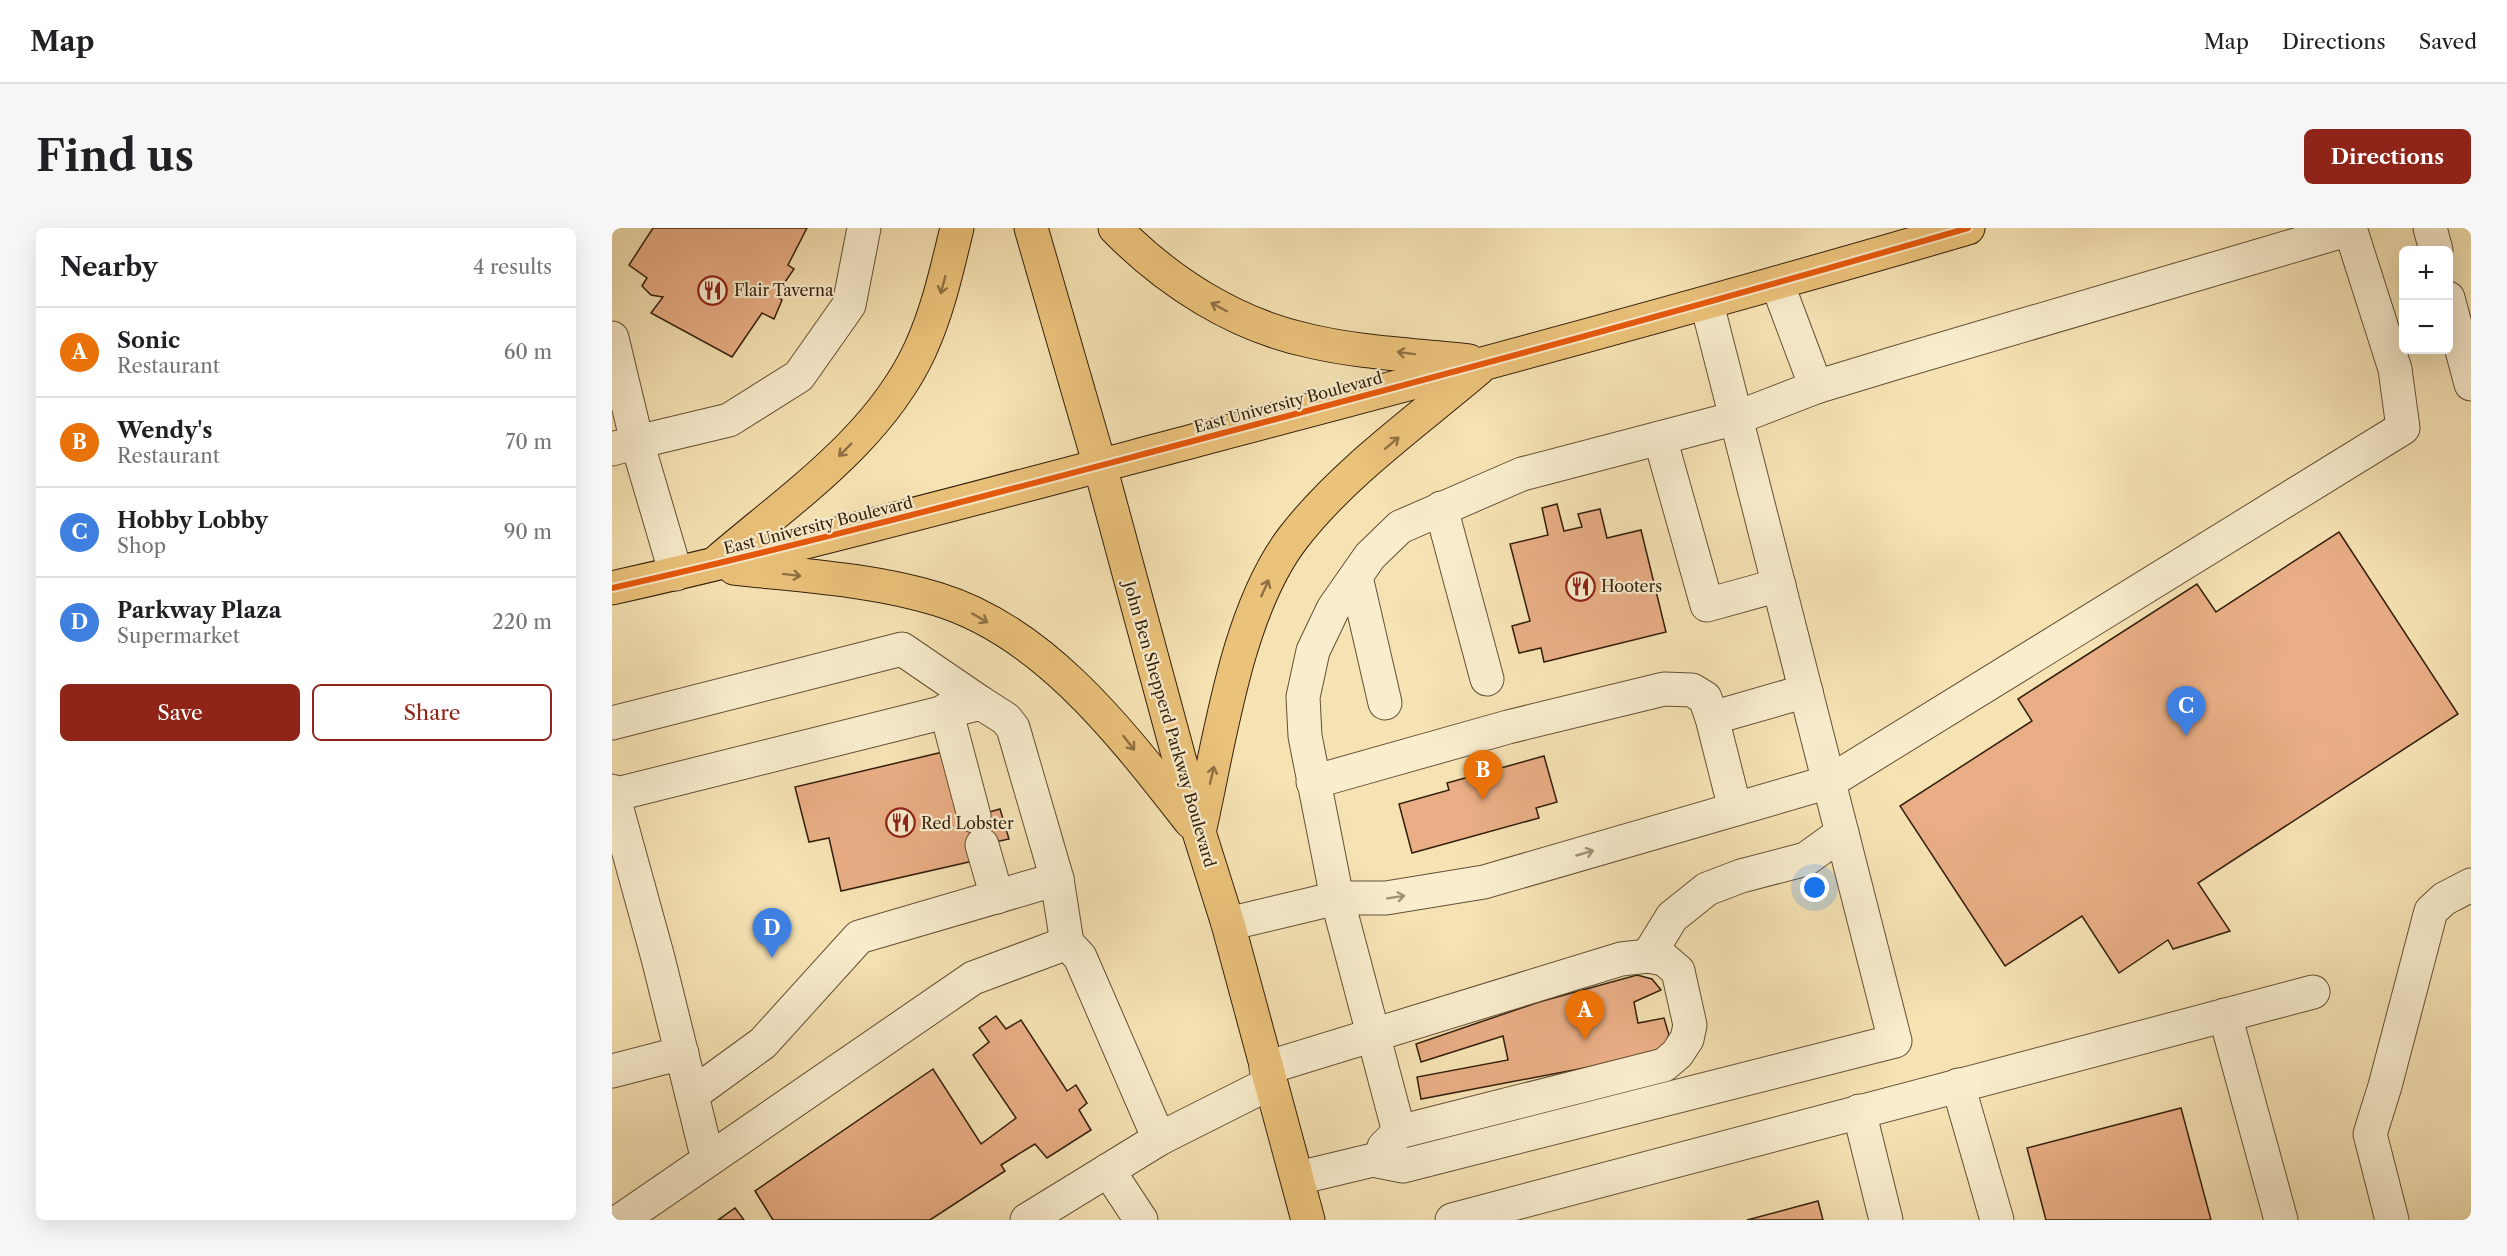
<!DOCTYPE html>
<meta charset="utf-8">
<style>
:root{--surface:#fff;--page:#f6f6f6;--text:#202124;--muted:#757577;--line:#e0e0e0;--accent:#8f2418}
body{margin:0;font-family:"Libre Caslon Text",serif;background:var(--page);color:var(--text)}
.controls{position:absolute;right:18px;top:18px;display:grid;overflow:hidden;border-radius:9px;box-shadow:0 6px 24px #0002}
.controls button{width:54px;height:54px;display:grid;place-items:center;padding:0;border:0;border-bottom:2px solid var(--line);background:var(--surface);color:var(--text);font:30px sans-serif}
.you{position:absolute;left:1203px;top:660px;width:21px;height:21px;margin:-15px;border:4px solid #fff;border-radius:50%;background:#1a73e8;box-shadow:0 0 0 9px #1a73e833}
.badge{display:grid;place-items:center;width:39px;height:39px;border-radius:50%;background:var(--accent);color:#fff;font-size:20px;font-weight:700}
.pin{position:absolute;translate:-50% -50px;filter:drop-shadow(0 2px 3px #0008)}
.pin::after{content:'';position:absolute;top:32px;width:21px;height:18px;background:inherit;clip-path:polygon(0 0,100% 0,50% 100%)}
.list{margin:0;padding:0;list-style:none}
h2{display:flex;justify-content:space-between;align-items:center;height:78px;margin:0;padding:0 24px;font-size:26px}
h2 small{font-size:20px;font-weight:400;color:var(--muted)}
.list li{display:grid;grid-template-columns:39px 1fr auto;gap:18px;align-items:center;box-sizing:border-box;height:90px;padding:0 24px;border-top:2px solid var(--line)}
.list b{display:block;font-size:22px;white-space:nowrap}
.list p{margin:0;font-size:20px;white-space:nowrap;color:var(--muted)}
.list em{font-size:20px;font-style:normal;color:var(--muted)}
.actions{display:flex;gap:12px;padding:18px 24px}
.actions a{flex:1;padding:14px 0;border:2px solid var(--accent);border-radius:9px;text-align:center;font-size:21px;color:var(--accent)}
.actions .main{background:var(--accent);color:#fff}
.map{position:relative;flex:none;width:1859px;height:992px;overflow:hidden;border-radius:9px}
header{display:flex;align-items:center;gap:36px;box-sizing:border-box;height:84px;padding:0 30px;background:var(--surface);border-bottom:2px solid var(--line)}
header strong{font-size:28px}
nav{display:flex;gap:33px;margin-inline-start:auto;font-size:21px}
.intro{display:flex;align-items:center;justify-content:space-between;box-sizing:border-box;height:144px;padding:0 36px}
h1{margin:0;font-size:42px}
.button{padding:15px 27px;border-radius:9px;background:var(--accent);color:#fff;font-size:21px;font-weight:700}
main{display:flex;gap:36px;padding:0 36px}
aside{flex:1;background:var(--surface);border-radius:9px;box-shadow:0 6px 24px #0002}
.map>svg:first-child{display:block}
.building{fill:#e9ae85;stroke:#341f0b;stroke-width:1.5}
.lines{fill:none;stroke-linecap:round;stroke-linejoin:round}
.minor-casing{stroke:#645035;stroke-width:35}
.major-casing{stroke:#341f0b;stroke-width:35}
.minor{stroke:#f9edce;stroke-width:33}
.major{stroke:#ebc27a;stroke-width:33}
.cycleway-casing{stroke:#f9edce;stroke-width:10}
.cycleway{stroke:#e8590c;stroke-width:6}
.oneway{stroke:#907042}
.oneway2{stroke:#a09076}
.labels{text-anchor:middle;stroke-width:4.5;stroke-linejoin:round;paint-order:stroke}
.poi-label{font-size:16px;fill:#341f0b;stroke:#f9edce;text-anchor:start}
.street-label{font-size:16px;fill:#341f0b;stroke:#f9edce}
</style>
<header>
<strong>Map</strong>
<nav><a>Map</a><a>Directions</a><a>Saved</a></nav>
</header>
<div class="intro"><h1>Find us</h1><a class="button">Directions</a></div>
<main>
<aside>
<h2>Nearby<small>4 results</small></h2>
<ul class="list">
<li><span class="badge" style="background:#e8710a">A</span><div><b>Sonic</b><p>Restaurant</p></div><em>60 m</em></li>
<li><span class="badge" style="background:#e8710a">B</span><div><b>Wendy's</b><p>Restaurant</p></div><em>70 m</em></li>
<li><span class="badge" style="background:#3f7fe0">C</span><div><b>Hobby Lobby</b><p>Shop</p></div><em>90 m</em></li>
<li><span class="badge" style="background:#3f7fe0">D</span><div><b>Parkway Plaza</b><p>Supermarket</p></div><em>220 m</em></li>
</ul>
<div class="actions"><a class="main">Save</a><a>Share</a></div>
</aside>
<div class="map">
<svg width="1859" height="992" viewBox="0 0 1859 992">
<rect width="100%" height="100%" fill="#f6e3b4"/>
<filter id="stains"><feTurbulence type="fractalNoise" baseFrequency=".00333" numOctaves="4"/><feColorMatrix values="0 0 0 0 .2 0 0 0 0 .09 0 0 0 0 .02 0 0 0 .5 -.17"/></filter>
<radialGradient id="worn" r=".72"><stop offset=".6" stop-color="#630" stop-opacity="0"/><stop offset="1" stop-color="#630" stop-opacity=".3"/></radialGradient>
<g class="building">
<path d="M41 0H195L176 37 182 41 164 67 170 72 162 91 150 85 120 129 39 85 51 69 39 67 30 58 35 50 17 37Z"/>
<path d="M945 276 952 303 970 299 966 286 988 281 995 310 1029 302 1054 404 932 434 929 420 907 425 900 398 918 393 898 316 936 307 930 280Z"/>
<path d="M1727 304 1846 486 1586 655 1618 703 1561 721 1556 712 1507 745 1470 688 1393 738 1288 578 1420 493 1406 471 1585 356 1604 384Z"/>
<path d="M331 524 349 592 388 581 397 611 370 617 361 633 229 663 217 610 197 614 183 559Z"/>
<path d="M932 528 945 574 924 580 927 590 800 625 787 576 837 562 835 555Z"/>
<path d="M1025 747 1040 751 1049 762 1022 774 1026 795 1052 790 1057 807 1052 817 1035 828 809 871 805 849 896 832 891 808 809 834 804 816 927 774Z"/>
<path d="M384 788 394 801 409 792 455 863 464 857 475 875 467 882 479 902 435 930 423 916 389 937 393 943 318 992H161L143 963 321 841 369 916 404 890 361 827 377 814 367 800Z"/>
<path d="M1569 880 1599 992H1434L1415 920Z"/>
<path d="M1206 973 1211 992H1135Z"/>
<path d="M123 980 132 992H106Z"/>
</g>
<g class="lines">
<defs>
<g id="minor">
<path d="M1818 0 1824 22"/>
<path d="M1165 55 1204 159"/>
<path d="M1836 70 1859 156"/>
<path d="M0 110 25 214 0 221"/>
<path d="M1048 210 1095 377 1167 357"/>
<path d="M829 280 875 451"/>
<path d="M64 346 25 214 117 192 187 148 237 77 252 0"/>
<path d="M744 349 773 475"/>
<path d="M334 482 362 588"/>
<path d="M1100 490 1194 463"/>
<path d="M0 495 290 421 369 475"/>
<path d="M701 554 896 499 1052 461 1080 462 1093 470 1100 490 1123 581"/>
<path d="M0 563 46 730 96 932"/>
<path d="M1 567 369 475 394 491 401 500 445 651 455 715"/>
<path d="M370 617 385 669"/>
<path d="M616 696 725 670 693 508 691 469 701 423 721 381 758 328 788 299 910 246 1124 190 1204 159 1283 135 1738 1"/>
<path d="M1036 728 1060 689 1095 661 1129 648 1194 631 1230 605"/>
<path d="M1613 787 1669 992"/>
<path d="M654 840 1009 731 1036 728 1052 731 1066 743 1078 797 1075 811 1065 826 1052 837 787 904 772 919"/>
<path d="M0 843 70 825"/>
<path d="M1346 857 1385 992"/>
<path d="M81 866 151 815 247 709 445 651"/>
<path d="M1247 883 1274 992"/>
<path d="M787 904 725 670H774L872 654 1217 554 1791 200 1783 141 1738 0"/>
<path d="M496 942 529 992"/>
<path d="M686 950 761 932 791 938 1283 813 1095 76"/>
<path d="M9 992 361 750 455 715 468 729 547 911"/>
<path d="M415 992 547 911 658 855"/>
<path d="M840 992 1701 764"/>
<path d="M1780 992 1758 906 1773 858 1819 683 1832 671 1859 657"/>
</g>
<g id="major">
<path d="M419 0 488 238 587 604 616 696 696 992"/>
<path d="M503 0C556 54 623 97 698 113 749 125 804 127 857 133"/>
<path d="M107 332C178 271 267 211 308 122 326 83 335 41 345 0"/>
<path d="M122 340C190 348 259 351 325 371 434 404 512 509 579 594"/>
<path d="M0 360C195 316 388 264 581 213 840 145 1099 75 1356 0"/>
<path d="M588 600C608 511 625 383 681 310 730 246 805 193 866 141"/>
</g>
</defs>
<use href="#minor" class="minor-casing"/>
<use href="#major" class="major-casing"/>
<use href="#minor" class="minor"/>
<use href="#major" class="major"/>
<defs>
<path id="cycleway" d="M0 360C195 316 388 264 581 213 840 145 1099 75 1356 0"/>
</defs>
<use href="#cycleway" class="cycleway-casing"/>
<use href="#cycleway" class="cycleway"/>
</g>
<defs><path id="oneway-shaft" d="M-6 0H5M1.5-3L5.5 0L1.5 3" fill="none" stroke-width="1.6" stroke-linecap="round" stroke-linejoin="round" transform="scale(1.5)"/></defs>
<g class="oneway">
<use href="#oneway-shaft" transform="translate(331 57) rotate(105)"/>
<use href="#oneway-shaft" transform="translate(607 79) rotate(-152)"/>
<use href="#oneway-shaft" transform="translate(794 125) rotate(-173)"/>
<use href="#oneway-shaft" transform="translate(780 215) rotate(-40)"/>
<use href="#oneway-shaft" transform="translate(233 222) rotate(135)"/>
<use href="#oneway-shaft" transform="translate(180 347) rotate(7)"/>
<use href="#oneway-shaft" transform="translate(653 360) rotate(-66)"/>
<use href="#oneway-shaft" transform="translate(368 390) rotate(30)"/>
<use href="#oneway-shaft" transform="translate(517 515) rotate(52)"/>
<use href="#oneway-shaft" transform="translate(600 547) rotate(-77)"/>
</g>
<g class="oneway2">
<use href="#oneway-shaft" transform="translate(973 625) rotate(-16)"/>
<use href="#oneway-shaft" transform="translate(784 669) rotate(-9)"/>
</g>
<defs>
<symbol id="restaurant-ring" viewBox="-11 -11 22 22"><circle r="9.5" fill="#f9edce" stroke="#8f2418" stroke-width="1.5"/><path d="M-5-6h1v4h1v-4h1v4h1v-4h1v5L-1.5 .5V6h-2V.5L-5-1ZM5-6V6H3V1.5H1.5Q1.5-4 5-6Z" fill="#8f2418"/></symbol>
</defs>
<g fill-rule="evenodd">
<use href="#restaurant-ring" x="84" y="46" width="33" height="33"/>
<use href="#restaurant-ring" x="952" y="342" width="33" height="33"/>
<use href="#restaurant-ring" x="272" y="578" width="33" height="33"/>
</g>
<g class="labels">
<g class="poi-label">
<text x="122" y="68">Flair Taverna</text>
<text x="989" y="364">Hooters</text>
<text x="309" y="601">Red Lobster</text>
</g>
<g class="street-label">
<text transform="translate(676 174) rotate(-15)" y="6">East University Boulevard</text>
<text transform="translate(206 297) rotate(-14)" y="6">East University Boulevard</text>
<text transform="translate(558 496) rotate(74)" y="6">John Ben Shepperd Parkway Boulevard</text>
</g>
</g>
<rect width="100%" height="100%" filter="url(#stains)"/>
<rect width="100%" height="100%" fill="url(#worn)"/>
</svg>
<div class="controls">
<button>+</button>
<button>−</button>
</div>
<div class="you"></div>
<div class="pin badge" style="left:973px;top:812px;background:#e8710a">A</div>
<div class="pin badge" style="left:871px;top:572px;background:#e8710a">B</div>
<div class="pin badge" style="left:1574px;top:508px;background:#3f7fe0">C</div>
<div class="pin badge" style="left:160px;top:730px;background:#3f7fe0">D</div>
</div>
</main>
